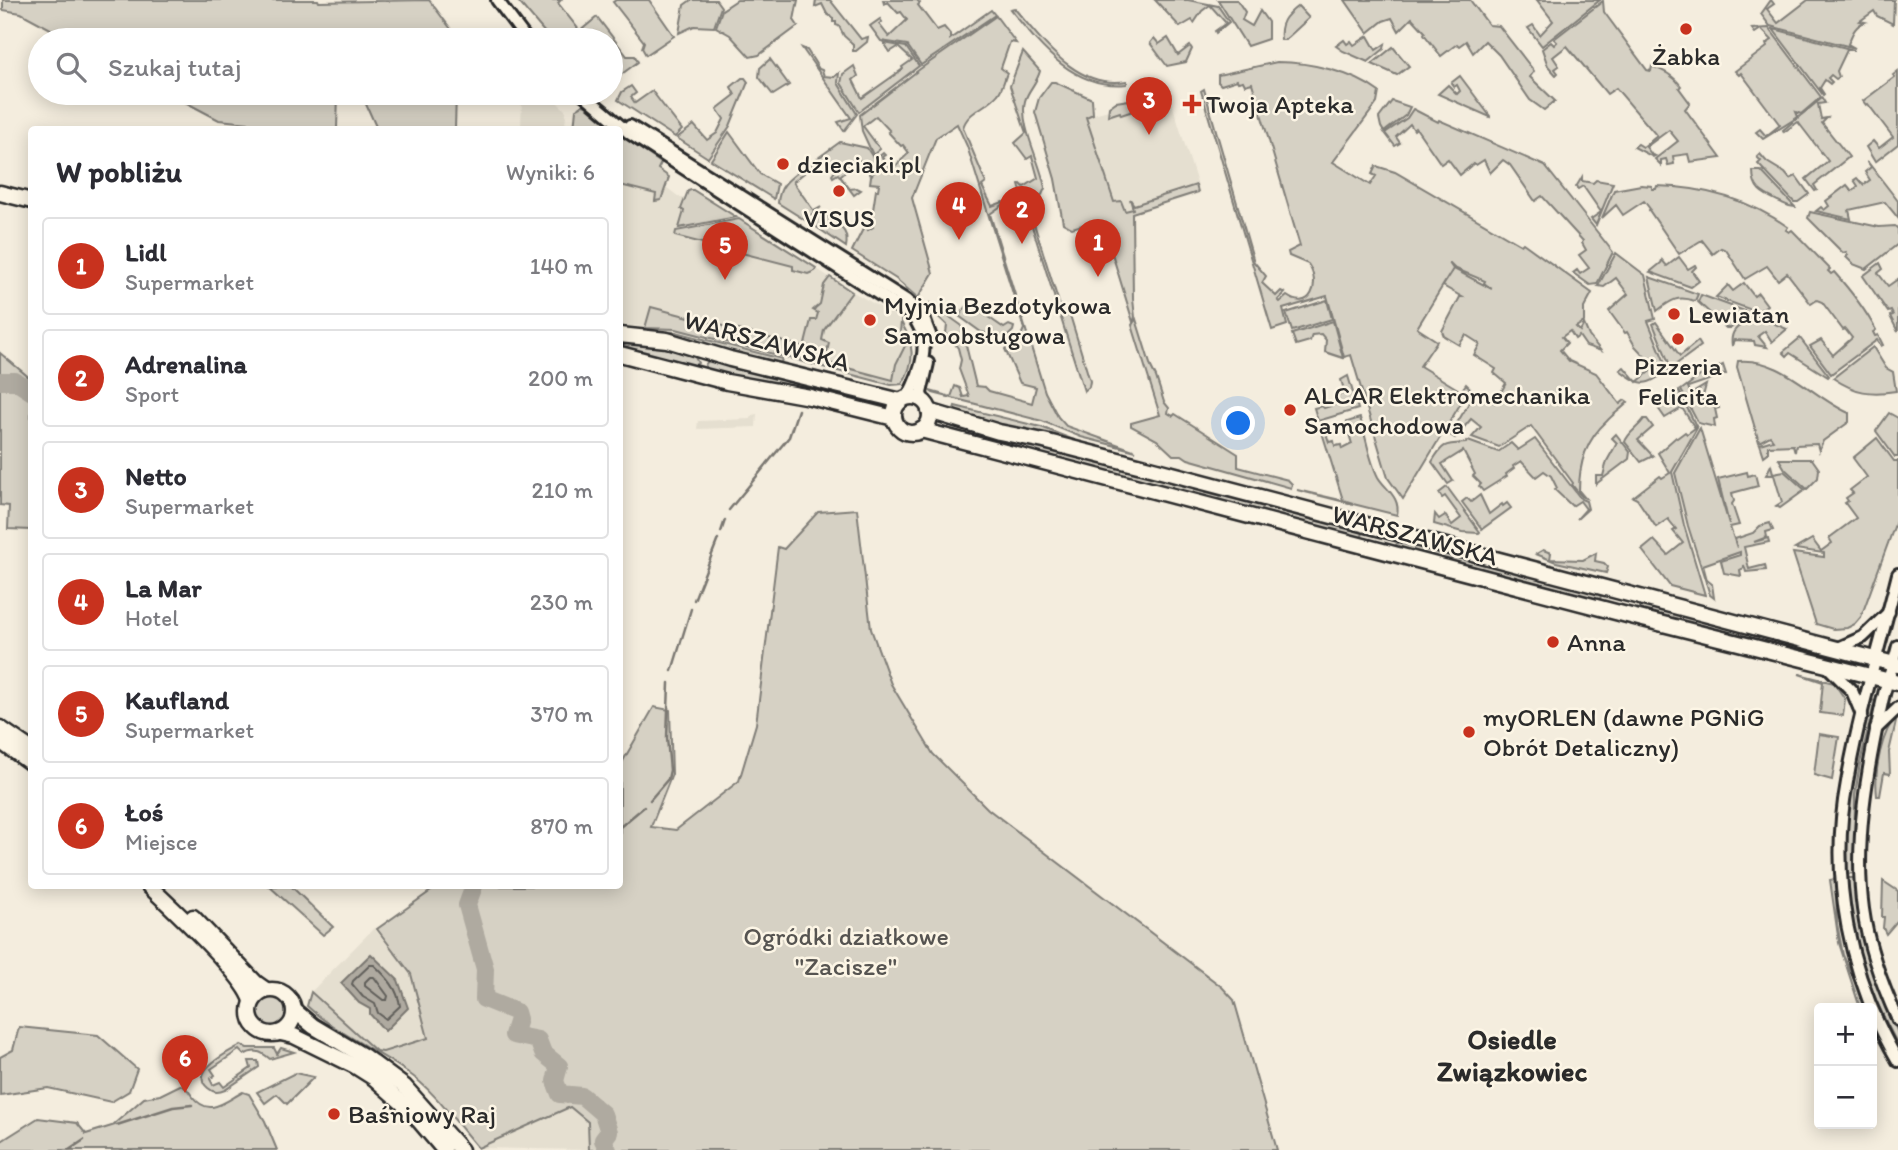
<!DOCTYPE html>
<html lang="pl">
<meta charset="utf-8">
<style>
:root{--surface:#fff;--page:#f7f7f7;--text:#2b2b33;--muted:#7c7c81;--line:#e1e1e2;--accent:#c8321e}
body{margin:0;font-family:Itim,sans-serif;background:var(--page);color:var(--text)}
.controls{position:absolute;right:21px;bottom:21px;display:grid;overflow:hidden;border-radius:7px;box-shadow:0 4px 18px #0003}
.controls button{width:63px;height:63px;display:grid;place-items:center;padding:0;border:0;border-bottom:2px solid var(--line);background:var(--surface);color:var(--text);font:35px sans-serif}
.you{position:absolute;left:1239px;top:424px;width:24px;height:24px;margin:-18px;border:5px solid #fff;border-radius:50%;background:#1a73e8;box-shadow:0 0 0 10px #1a73e833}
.badge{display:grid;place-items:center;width:46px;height:46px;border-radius:50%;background:var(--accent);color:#fff;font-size:23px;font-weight:700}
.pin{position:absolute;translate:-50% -58px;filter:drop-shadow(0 2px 4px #0008)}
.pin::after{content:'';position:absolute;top:37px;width:24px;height:21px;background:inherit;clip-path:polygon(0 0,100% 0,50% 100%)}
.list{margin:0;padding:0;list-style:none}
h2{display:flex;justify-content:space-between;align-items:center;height:91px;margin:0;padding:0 28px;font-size:30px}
h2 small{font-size:23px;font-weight:400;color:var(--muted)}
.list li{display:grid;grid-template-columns:46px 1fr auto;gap:21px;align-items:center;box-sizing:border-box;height:98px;margin:0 14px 14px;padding:0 14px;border:2px solid var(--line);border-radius:7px}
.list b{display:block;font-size:26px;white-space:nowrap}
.list p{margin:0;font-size:23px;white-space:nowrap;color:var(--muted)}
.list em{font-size:23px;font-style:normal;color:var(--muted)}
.icon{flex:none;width:38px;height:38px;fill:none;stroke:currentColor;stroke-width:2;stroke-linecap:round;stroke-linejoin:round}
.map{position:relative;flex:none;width:1898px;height:1150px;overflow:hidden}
.search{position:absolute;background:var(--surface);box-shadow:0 4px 18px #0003;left:28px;top:28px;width:595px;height:77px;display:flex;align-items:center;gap:18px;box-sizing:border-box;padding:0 24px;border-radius:38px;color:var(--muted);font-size:26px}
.panel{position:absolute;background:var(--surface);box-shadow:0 4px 18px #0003;left:28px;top:126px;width:595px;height:763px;border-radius:7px}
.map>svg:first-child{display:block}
.built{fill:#e5dfd0}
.green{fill:#d6d1c4;stroke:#807e78;stroke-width:2}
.water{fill:#afaaa0;stroke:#7a7771;stroke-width:2}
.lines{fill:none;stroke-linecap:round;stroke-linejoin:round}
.shore{stroke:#605e5a;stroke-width:2}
.stream{stroke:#7a7771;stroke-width:2.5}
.river{stroke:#afaaa0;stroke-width:18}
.minor-casing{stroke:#2b2b2b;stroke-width:16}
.major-casing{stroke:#2b2b2b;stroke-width:19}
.minor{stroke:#fcf5e5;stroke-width:10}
.major{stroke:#fcf5e5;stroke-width:14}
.poi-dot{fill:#c8321e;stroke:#fcf5e5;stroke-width:2.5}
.labels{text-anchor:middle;stroke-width:5;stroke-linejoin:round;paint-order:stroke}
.poi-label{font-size:26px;fill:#2b2b2b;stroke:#fcf5e5;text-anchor:start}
.street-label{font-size:26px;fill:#2b2b2b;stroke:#fcf5e5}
.park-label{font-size:26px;fill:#565451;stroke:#fcf5e5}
.neighbourhood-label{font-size:28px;font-weight:bold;fill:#2b2b2b;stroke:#fcf5e5}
</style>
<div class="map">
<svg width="1898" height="1150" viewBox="0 0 1898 1150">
<rect width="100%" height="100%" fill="#f4edde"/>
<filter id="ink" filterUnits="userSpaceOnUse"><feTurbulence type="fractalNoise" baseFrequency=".0143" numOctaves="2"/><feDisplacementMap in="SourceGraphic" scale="14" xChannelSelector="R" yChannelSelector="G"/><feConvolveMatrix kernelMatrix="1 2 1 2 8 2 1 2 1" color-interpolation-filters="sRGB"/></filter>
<g filter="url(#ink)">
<g class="built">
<path d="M522 93H548L566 111 565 129H521Z"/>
<path d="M1169 94 1200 193 1139 212 1134 206 1133 209 1124 212 1114 202 1086 116Z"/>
<path d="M620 152 679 197 685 198 688 191 693 190 853 292 892 314 901 322 911 340V360L904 383 898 386 891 385 676 329 620 325Z"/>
<path d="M757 414 756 427 697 429 698 421 751 419 752 415Z"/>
<path d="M374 928 411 974 429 1038 383 1052 376 1051 311 992Z"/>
<path d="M570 1107 588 1122 589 1150 478 1148Z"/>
</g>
<g class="green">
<path d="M3 0H318L319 2 429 0 457 37V40H71L21 13 3 10Z"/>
<path d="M517 0H561L558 3 580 31 597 17 627 56H635L638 62 611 82V40H551Z"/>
<path d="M616 0H649L674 36 646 55 642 48 644 42 613 2Z"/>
<path d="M691 0H716L721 7 714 27 694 26 679 33 684 5Z"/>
<path d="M737 0H798L794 20 798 26 759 55 750 57 730 35 716 27 722 10Z"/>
<path d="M816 0H830L861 39 868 37 867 42 856 51H853V44L844 36 839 26 836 25V22H833V18L827 14 822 4 815 7Z"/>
<path d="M883 0H917L920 3 918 5 937 30 944 27 950 34V39L991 10 995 15 921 65 907 45 881 41 870 26 880 19 882 22 879 24 889 37 907 20 901 12 898 13 888 2 884 4Z"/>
<path d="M1155 0H1188L1218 6 1229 22 1216 33 1215 31 1226 23 1210 5 1202 11 1194 23 1192 20 1180 27Z"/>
<path d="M1218 0H1237L1245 12 1242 20 1252 26 1260 11 1268 22V39L1247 46Z"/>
<path d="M1345 0H1470L1489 25 1499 26 1534 71 1530 77 1555 101 1544 110 1530 100 1499 55 1485 41 1473 53 1466 41 1459 46 1457 44 1441 56 1424 34 1425 32 1412 18 1399 31 1392 18 1383 21 1368 33Z"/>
<path d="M1537 0H1600L1542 46 1528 28 1533 25 1540 35 1553 21Z"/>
<path d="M1771 0 1774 4 1767 9 1778 23 1808 0H1894L1893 24 1877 16 1874 11 1860 21 1865 22C1854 26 1852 35 1848 44L1855 48 1770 26 1761 14Z"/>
<path d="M1603 1 1604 12 1647 70 1651 71 1652 66C1664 71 1673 75 1681 86L1679 88 1690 103 1685 109 1721 158 1690 162 1688 154 1673 156 1674 164 1668 165 1666 159 1661 160V165L1655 159 1678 141 1669 130 1646 147 1652 155 1655 156 1653 157 1634 147 1638 144 1643 147 1657 136 1616 88 1607 94 1567 46 1553 57 1559 66 1555 69 1558 73 1556 75 1548 66 1542 49 1551 42 1554 45 1557 42 1554 39Z"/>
<path d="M1298 6 1309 18 1285 40H1281C1279 23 1285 16 1298 6Z"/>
<path d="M1014 8C1043 41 1076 90 1127 81V84C1073 90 1040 46 1010 9Z"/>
<path d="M996 16 1016 43 1010 42 1001 68 1007 73C1004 80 1003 88 998 94 988 107 967 111 963 128L986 183 982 186 992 206 1003 202 1004 204 990 214 1045 392 1058 417 1066 426 1136 451 1081 437 1042 421 933 393 930 391 951 397 955 386 960 388 963 397 969 396 959 369 961 360 958 348 946 333 947 325 928 307 930 303 961 325 976 386 985 387 989 391 1032 403 1036 387 1020 383 1005 349 1020 338 1024 329 967 146 957 124 936 138 912 198 933 273 918 298 896 279 852 251 864 227 866 226 868 230 873 227 871 223 876 190H878L879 184 870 183 871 176 880 164 877 158 883 153 885 155 882 157 891 170 909 153 903 145 901 146 888 132 890 131 876 116 863 126 880 149 873 155 862 131 860 115 920 69Z"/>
<path d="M1769 28 1821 97 1801 114 1796 112 1798 117 1763 139 1756 132 1760 129 1766 136 1780 125 1741 73 1739 75 1735 71 1767 47 1766 44 1772 40 1761 29 1755 33 1752 29Z"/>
<path d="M1773 29 1778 30 1854 50H1847L1837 71 1839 77 1836 79 1831 75 1828 78 1832 82 1830 84 1825 80 1820 88 1824 94 1823 95Z"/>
<path d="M1368 36 1376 50 1385 44 1384 49 1368 62 1343 51 1336 46 1344 40 1347 44 1351 41 1354 45Z"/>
<path d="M1154 38 1159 44 1168 38 1178 55 1190 46 1192 49 1186 62 1167 66 1150 43Z"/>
<path d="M884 43 906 47 919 66 859 112 841 83 843 74 854 66 858 76 853 80 862 98 903 69 902 67 912 60 898 47 890 52Z"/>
<path d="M1393 47 1409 66 1397 75 1372 64Z"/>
<path d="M802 48 807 50 819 69 822 70 824 76 834 77 839 73 838 83 857 114 844 131 838 122 851 118Z"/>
<path d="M1023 52 1040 71C1037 83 1028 90 1025 101 1019 125 1041 163 1045 188L1042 195 1034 198 1038 212 1031 214 1063 316 1070 315 1090 381 1089 387 1084 391 1019 185 1021 184 1024 187 1038 178 1032 156 1027 159 1015 143 1026 133 1010 86Z"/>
<path d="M770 59 789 85 773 95 759 77 760 68Z"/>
<path d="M1277 62C1310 62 1353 72 1379 92L1377 103 1333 162 1370 185 1376 176 1372 174 1376 166 1395 172 1521 245 1523 243 1592 293 1584 308V322L1576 327 1580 331 1584 324 1589 336 1601 351 1586 346 1579 336 1575 339 1570 331 1562 337 1567 343 1560 350 1569 361 1596 373 1620 404 1625 400 1628 402C1622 409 1613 414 1607 421 1586 440 1579 463 1579 491L1585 498 1582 497 1572 485 1573 483 1531 426 1499 447 1472 437 1481 427 1471 419 1455 438 1450 435 1473 396 1479 394 1495 403 1506 383 1494 373 1496 369 1474 355 1480 344 1466 335 1459 345 1444 336 1442 331 1460 297H1462L1443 286 1454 269 1492 289 1484 283 1485 281 1454 268 1449 263 1453 269 1417 328 1437 341 1420 366 1461 391 1466 384 1470 388 1403 499 1388 478 1351 355 1344 357 1327 296 1283 309 1287 325 1272 330 1201 91 1204 89 1254 262 1266 276 1262 283 1276 296 1281 291 1285 293 1278 300 1280 302 1287 296C1310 312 1322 284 1308 264L1289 256 1288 252 1300 246 1252 83 1245 85 1243 81 1238 82 1237 80 1221 85 1218 82V75Z"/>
<path d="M1898 71V144L1875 162 1866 147 1873 141 1879 148 1893 137 1868 104 1866 105 1863 101 1895 77 1893 75Z"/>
<path d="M1460 76 1490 116V117L1438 94 1448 85 1457 94 1460 91 1457 85 1454 87 1451 83Z"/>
<path d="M742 78H745L748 82 730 126 708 158 677 138 694 125 707 140 717 133 724 119 717 109 735 95 731 87Z"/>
<path d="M1051 82H1055L1092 99 1093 114 1086 117 1114 202 1121 201 1125 211 1133 209 1130 199 1134 205 1196 185 1198 192 1132 213 1133 299 1135 317 1133 322 1103 224 1099 225 1097 221 1072 228 1063 223 1055 179 1035 112 1039 98Z"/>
<path d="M631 86 636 93 631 97 635 103 652 91 682 130 675 137 618 100 622 92Z"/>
<path d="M168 93H338L337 129H248V123L219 120Z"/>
<path d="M361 93H456L455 129H377Z"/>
<path d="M1161 95 1163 101 1121 115 1120 112 1108 116 1109 107 1116 102Z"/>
<path d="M1822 98 1825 103 1818 104 1821 119 1827 118 1822 123 1849 157 1814 185 1817 190 1815 191 1806 179 1828 161 1798 122 1784 132 1783 130Z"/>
<path d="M1392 101 1410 107 1406 115 1384 132 1381 127 1379 118Z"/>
<path d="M583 105 586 106 613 129H574L576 109Z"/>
<path d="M1413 109 1438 122 1439 120 1545 166 1613 252 1597 284 1590 285 1573 273 1577 270 1580 274 1589 268 1579 255 1586 250 1582 243 1583 241 1542 196 1535 201 1510 165 1503 160 1490 173 1484 160 1476 165 1474 163 1460 175 1448 159 1441 164 1416 128 1414 130 1410 124 1396 137 1400 143 1395 146 1385 133 1407 118Z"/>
<path d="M729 132 760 174 777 184 774 199 711 160Z"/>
<path d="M620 135 661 163 658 169 669 177 661 200 655 201 656 194 620 185Z"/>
<path d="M840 142 867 148 877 164 870 174 859 160 840 176 850 189 857 188 861 190 854 195 838 174 833 177 832 175 835 171 826 158 809 169 807 166Z"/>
<path d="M1760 154 1767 162 1785 173 1790 179 1796 176 1809 194 1798 202H1794L1758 164 1761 161 1757 157Z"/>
<path d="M1867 161 1898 201V218L1885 202 1849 210 1851 219 1816 211 1821 207 1824 210 1829 206 1826 201 1847 185 1852 191 1858 186 1854 180 1857 178 1863 185 1870 180 1865 172 1871 167Z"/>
<path d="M802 169 804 173 793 182 814 211 821 207 805 220 778 203C779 185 789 179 802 169Z"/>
<path d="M1753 171H1761L1795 207C1787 207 1785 204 1778 201 1763 194 1753 190 1753 171Z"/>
<path d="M1582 177V181L1593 183 1596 180 1613 183 1596 225 1591 219 1601 212 1583 186 1578 189 1576 187Z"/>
<path d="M1641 185 1652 186V189H1656L1657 186C1705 187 1748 199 1788 227L1786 230 1789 232 1792 230 1830 269 1828 271 1831 274 1834 272C1850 290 1865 309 1876 330L1873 332 1875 336 1878 335 1883 345 1881 346 1877 340 1831 374 1810 346 1821 340 1833 355 1852 338 1845 329 1843 330 1822 302 1817 300 1811 304 1787 273 1778 280 1767 266 1745 279 1726 250 1721 248 1713 254 1702 240 1679 254 1649 210 1650 209 1644 201 1623 215 1616 205 1602 218 1614 190Z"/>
<path d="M691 190H693L736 217 679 228 684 211 681 209 688 191Z"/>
<path d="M824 212C834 226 850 226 846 247L809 222Z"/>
<path d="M1810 212 1879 227 1895 226 1898 229V244L1866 269 1853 264 1846 257 1848 255 1846 252 1843 253 1808 218Z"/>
<path d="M739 219 816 268 815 271 808 274 793 270V266L675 236 676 231Z"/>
<path d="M1616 253 1645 275 1655 319 1648 321 1668 370C1647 387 1641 387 1620 370L1624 367 1637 382 1655 367 1650 359 1648 360 1635 346 1627 332 1625 333 1609 311 1628 294 1616 278 1604 287 1598 286Z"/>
<path d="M1679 257 1688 269 1695 265 1696 267 1692 271 1699 281 1691 287 1650 272 1661 263 1662 260 1667 266Z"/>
<path d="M1880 263 1883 269 1878 273 1888 286 1898 279V332L1890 316 1893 315 1891 311 1888 312 1863 276Z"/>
<path d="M830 277 852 292 824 330 822 340 829 343 825 362 893 380 896 364 906 344 900 332 901 322C914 344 916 361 902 384L891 385 800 361 803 349 807 350 808 346 805 344 811 320H816L818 313 813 310 820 304 824 285Z"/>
<path d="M1649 277 1698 294 1695 301C1678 295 1671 300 1657 311Z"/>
<path d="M1744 283 1754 296 1758 293 1767 305 1757 312 1716 297 1728 285 1733 291Z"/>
<path d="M1701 295 1753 314 1731 328H1726L1698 302Z"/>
<path d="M1327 300 1332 319 1292 331 1286 313Z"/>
<path d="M967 306 974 313 978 310 1004 328 1009 325 1014 327 1013 331 1006 338 981 332 959 316Z"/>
<path d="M651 307 800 346 797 360 676 329 645 328Z"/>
<path d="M1756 316 1787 329 1772 342 1765 331 1758 336 1767 347 1755 345 1754 341 1734 340 1732 346C1729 327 1742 325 1756 316Z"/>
<path d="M1136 319 1151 367 1156 377 1164 402 1169 408 1168 413 1173 416 1175 414 1238 454V467L1288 480 1292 484 1291 488 1188 459 1182 455H1173L1157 440 1131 426V423L1160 415 1132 325Z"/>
<path d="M1333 321 1343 358 1325 352 1326 340 1321 334 1312 335 1310 341 1296 345 1292 334Z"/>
<path d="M1656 322 1680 356 1698 341 1701 346 1671 368 1653 324Z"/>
<path d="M645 331 676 332 782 359 780 366Z"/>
<path d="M1800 338 1829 376 1828 377 1790 353 1787 356 1783 352Z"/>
<path d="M620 343C646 343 669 348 694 355L698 363 692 367 620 349Z"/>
<path d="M1873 347 1886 368 1893 372 1896 391C1871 395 1855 393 1833 378Z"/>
<path d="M0 353 31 379V530L8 529 9 506 0 505Z"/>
<path d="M709 360 883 403 877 410 709 371 705 365Z"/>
<path d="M1738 361C1782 357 1812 397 1849 413V422L1823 441 1819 451 1817 444 1796 445 1795 452 1793 445 1768 446V453L1764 456 1760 444 1773 440 1770 436 1759 442 1737 367Z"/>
<path d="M1723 365 1726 374 1688 387 1691 394 1706 385 1702 400H1711L1712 407 1718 405 1719 408 1715 409 1717 418 1714 419 1715 427 1698 423 1681 390 1700 376Z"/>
<path d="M1348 376 1358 409 1318 421 1314 408 1322 406 1324 408 1339 403 1337 395 1345 393 1341 380Z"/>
<path d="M1679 391 1697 428 1672 472 1684 525 1705 595 1670 586 1642 550 1654 540 1668 555 1683 543 1673 531 1676 529 1668 519 1656 527 1637 499 1633 497 1660 476 1662 478 1670 473 1658 453 1676 437 1677 438 1685 432 1687 434 1695 428 1682 408 1665 418 1658 408Z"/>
<path d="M955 406 1041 427 1079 442 1135 457 952 416Z"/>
<path d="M1889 413 1898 418V457H1895L1876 431Z"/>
<path d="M1360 418C1366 436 1369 460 1378 477 1385 489 1401 497 1397 515L1297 490 1353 503 1343 500 1320 426 1324 427 1329 442 1334 441 1335 446 1341 445 1342 449 1352 444 1346 424 1347 422Z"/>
<path d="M1644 419H1647L1653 427 1638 440 1653 456 1641 462 1625 442C1627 433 1639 427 1644 419Z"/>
<path d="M950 422 1364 529 1361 540 947 432Z"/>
<path d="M1700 428 1729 524 1718 479 1747 472 1748 476 1755 474 1758 486 1732 493 1734 501 1732 504 1739 525 1730 527 1737 548 1735 539 1753 533 1760 526 1770 523 1773 530 1766 532 1767 537 1754 542 1768 538 1769 542 1744 547 1749 569 1765 565 1766 570 1746 572 1744 565V568L1740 570 1741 576 1724 573 1721 561 1740 555V552L1703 565 1707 580 1712 584 1714 598 1710 595 1688 526 1675 473Z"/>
<path d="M1616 434 1630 452 1629 459 1596 484V476H1603L1607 461 1617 443 1612 438Z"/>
<path d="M1877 438 1894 461H1898V516L1861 617 1855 624 1847 628 1833 629 1816 624 1793 553 1824 557V553L1795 549 1812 539 1821 551 1832 543 1829 538 1856 518 1845 503 1848 501 1846 498 1853 493 1850 490 1867 477 1853 458Z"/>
<path d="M1535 439 1581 499 1586 501 1588 509 1577 519 1586 509 1580 501 1572 506 1555 490 1557 488 1551 476 1544 471 1536 477 1521 461 1513 466 1514 468 1506 474 1507 476 1483 491 1479 486 1481 484 1473 476 1475 474 1463 451 1442 464 1453 481 1448 484 1432 462C1443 443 1445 444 1466 443L1468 441 1498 452 1511 443 1518 450Z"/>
<path d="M1779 459H1812L1819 469 1818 478 1807 489 1785 469Z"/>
<path d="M1771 465 1773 473 1784 471 1805 490 1780 508 1776 506 1782 502 1774 475H1766Z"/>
<path d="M1447 487 1480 532 1479 533 1462 532 1434 524 1435 514 1439 519 1445 515 1452 525 1461 518 1445 496 1442 498 1439 493Z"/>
<path d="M1480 495 1489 514 1502 504 1503 506 1507 503 1511 508 1482 529 1462 502 1467 498 1471 502Z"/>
<path d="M857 509 871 629 891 684 933 754 988 809 1222 987 1234 1000 1277 1150H589L588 1122 570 1107 478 1148C456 1123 435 1091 407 1072 375 1049 336 1033 307 1006L311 992 376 1051 383 1052 428 1038 411 974 377 929 438 886H620V766L654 707 670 710 672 774 651 827 676 830 739 781 756 724 778 547 784 549 818 512Z"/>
<path d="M1399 540 1602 591 1599 603 1398 550 1396 545Z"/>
<path d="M1543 550 1551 553 1550 559 1583 560 1596 553 1595 561 1604 563 1608 567 1606 573 1556 562 1536 554Z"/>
<path d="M1641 606C1713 622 1785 640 1856 658L1855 664C1783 645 1710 631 1638 611Z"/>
<path d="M1799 674 1834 683 1845 699 1843 716 1820 713 1823 682Z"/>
<path d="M1871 700 1875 701 1860 763 1855 795 1854 873 1847 874V826L1853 779Z"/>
<path d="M1898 713 1889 752 1890 774 1884 773 1880 796H1877C1874 770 1881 733 1898 713Z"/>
<path d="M1819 734 1839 737 1832 780 1814 775Z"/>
<path d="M1847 878H1854C1859 933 1876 983 1898 1033V1045C1870 993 1849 937 1847 878Z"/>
<path d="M1834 879 1836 881 1837 924 1843 955 1867 1008H1860L1839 943 1830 880Z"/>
<path d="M1883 881 1898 891V920L1886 934 1883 928 1884 917H1882Z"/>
<path d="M269 886H291L333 927 323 935Z"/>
<circle cx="272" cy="1012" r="18"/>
<path d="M19 1027 98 1035 137 1069 129 1091 111 1102 48 1088 0 1095V1057L13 1050Z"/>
<path d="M241 1045 247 1048H274L277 1054 281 1048 294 1052 270 1059C261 1051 254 1049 244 1055L239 1050 211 1069 215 1075 210 1079 213 1085 220 1082 224 1087 251 1068 249 1061H258L259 1067 225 1090C218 1093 214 1093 208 1088 188 1071 229 1052 241 1045Z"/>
<path d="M295 1073 314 1077 287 1104 277 1094 265 1103 257 1092Z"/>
<path d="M180 1085C186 1087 188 1090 192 1096 209 1118 224 1102 243 1092L249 1094 265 1121 277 1150H0V1142L38 1118 77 1123 86 1134 115 1125 114 1124 144 1098 160 1095Z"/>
</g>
<path class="water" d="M371 954 398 980 408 1008 385 1031 370 1014V1009L359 1003 341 983Z"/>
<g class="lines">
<g class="shore">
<path d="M370 965H374C387 977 398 989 400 1006L386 1019 378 1013 375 1004 363 997 352 984 353 981Z"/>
<path d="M370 977H374L388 996 387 1000H383L365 986V982Z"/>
</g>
<g class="stream">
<path d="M729 510 789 437 798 410"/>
<path d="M721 532 725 520"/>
<path d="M694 600 718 539"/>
<path d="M672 671 691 609"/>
<path d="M650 800 668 779 670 770 667 738 669 683"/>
<path d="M620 827 644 807"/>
<path d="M117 1125 173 1107 192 1105"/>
<path d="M69 1150 84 1140"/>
</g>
<g class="river">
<path d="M0 381H15L32 392"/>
<path d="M474 886 467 905 485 969 484 999 516 1012 518 1019 513 1035 538 1040 543 1053 559 1066 555 1081 560 1094 582 1096 603 1114 609 1132 603 1140 608 1150"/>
</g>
<defs>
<g id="minor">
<path d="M497 0 527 40"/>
<path d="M582 93 629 133 911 315C934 339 921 372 907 398"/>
<path d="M630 126 906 300 923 316 931 337"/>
<path d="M923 401 921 393 928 363"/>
<path d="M1898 574C1881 643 1859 712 1847 782 1829 878 1849 977 1898 1061"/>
<path d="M1898 646C1893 667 1885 686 1881 707 1867 771 1854 843 1863 909 1868 947 1882 985 1898 1020"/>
<path d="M1838 648 1863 637 1889 612"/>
<path d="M1828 667 1852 691 1862 715"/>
<path d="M1876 729 1898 708"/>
</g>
<g id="major">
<path d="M0 193 32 201"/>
<path d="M620 335 667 340 730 359 901 401"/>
<path d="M620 354 727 382 810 397 894 418"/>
<circle cx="912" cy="415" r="18"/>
<path d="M929 411 999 432 1044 441 1142 466 1898 665"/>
<path d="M921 430 1627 615 1898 683"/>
<path d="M0 728 32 750"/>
<path d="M0 741 32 764"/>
<path d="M149 886C172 908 245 975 252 1001"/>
<path d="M193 917 256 983 266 990"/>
<circle cx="272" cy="1012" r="22"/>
<path d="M294 1010 313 1026 365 1057 404 1086 461 1150"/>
<path d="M281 1033 294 1036 355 1066 374 1078 410 1110 444 1150"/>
</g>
</defs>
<use href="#minor" class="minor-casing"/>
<use href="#major" class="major-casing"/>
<use href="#minor" class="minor"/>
<use href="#major" class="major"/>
</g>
</g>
<g class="poi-dot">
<circle cx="1686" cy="29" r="7"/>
<path d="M1188.5 93.5h7v7h7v7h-7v7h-7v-7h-7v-7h7z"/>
<circle cx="783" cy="164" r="7"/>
<circle cx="839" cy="191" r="7"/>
<circle cx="1674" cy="314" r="7"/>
<circle cx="870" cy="320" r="7"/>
<circle cx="1678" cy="339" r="7"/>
<circle cx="1290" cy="410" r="7"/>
<circle cx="1553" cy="642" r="7"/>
<circle cx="1469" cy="732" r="7"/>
<circle cx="334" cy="1114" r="7"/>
</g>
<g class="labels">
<g class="poi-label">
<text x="1686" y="65" text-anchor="middle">Żabka</text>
<text x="1206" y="113">Twoja Apteka</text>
<text x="797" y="173">dzieciaki.pl</text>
<text x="839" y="227" text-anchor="middle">VISUS</text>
<text x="884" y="314">Myjnia Bezdotykowa<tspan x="884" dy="30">Samoobsługowa</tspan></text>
<text x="1688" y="323">Lewiatan</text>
<text x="1678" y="375" text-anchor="middle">Pizzeria<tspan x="1678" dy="30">Felicita</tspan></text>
<text x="1304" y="404">ALCAR Elektromechanika<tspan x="1304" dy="30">Samochodowa</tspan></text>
<text x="1567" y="651">Anna</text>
<text x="1483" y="726">myORLEN (dawne PGNiG<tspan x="1483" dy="30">Obrót Detaliczny)</tspan></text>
<text x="348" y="1123">Baśniowy Raj</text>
</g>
<g class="street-label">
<text transform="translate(767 341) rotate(15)" y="9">WARSZAWSKA</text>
<text transform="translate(1415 535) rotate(15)" y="9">WARSZAWSKA</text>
</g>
<g class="park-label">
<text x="846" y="945">Ogródki działkowe<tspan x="846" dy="30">"Zacisze"</tspan></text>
</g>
<g class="neighbourhood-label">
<text x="1512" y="1049">Osiedle<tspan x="1512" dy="32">Związkowiec</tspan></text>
</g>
</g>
</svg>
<div class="controls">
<button>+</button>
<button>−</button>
</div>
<div class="you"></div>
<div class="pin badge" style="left:1098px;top:277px">1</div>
<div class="pin badge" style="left:1022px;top:244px">2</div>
<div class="pin badge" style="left:1149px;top:135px">3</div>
<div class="pin badge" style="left:959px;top:240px">4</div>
<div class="pin badge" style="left:725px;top:280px">5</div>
<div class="pin badge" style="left:185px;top:1093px">6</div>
<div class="search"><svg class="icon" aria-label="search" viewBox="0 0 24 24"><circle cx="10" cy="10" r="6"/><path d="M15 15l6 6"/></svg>Szukaj tutaj</div>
<section class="panel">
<h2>W pobliżu<small>Wyniki: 6</small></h2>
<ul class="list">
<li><span class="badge">1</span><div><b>Lidl</b><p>Supermarket</p></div><em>140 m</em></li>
<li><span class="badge">2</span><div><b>Adrenalina</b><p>Sport</p></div><em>200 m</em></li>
<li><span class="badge">3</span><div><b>Netto</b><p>Supermarket</p></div><em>210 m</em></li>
<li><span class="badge">4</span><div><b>La Mar</b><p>Hotel</p></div><em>230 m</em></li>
<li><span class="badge">5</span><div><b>Kaufland</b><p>Supermarket</p></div><em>370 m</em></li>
<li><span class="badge">6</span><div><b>Łoś</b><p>Miejsce</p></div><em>870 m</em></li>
</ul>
</section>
</div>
